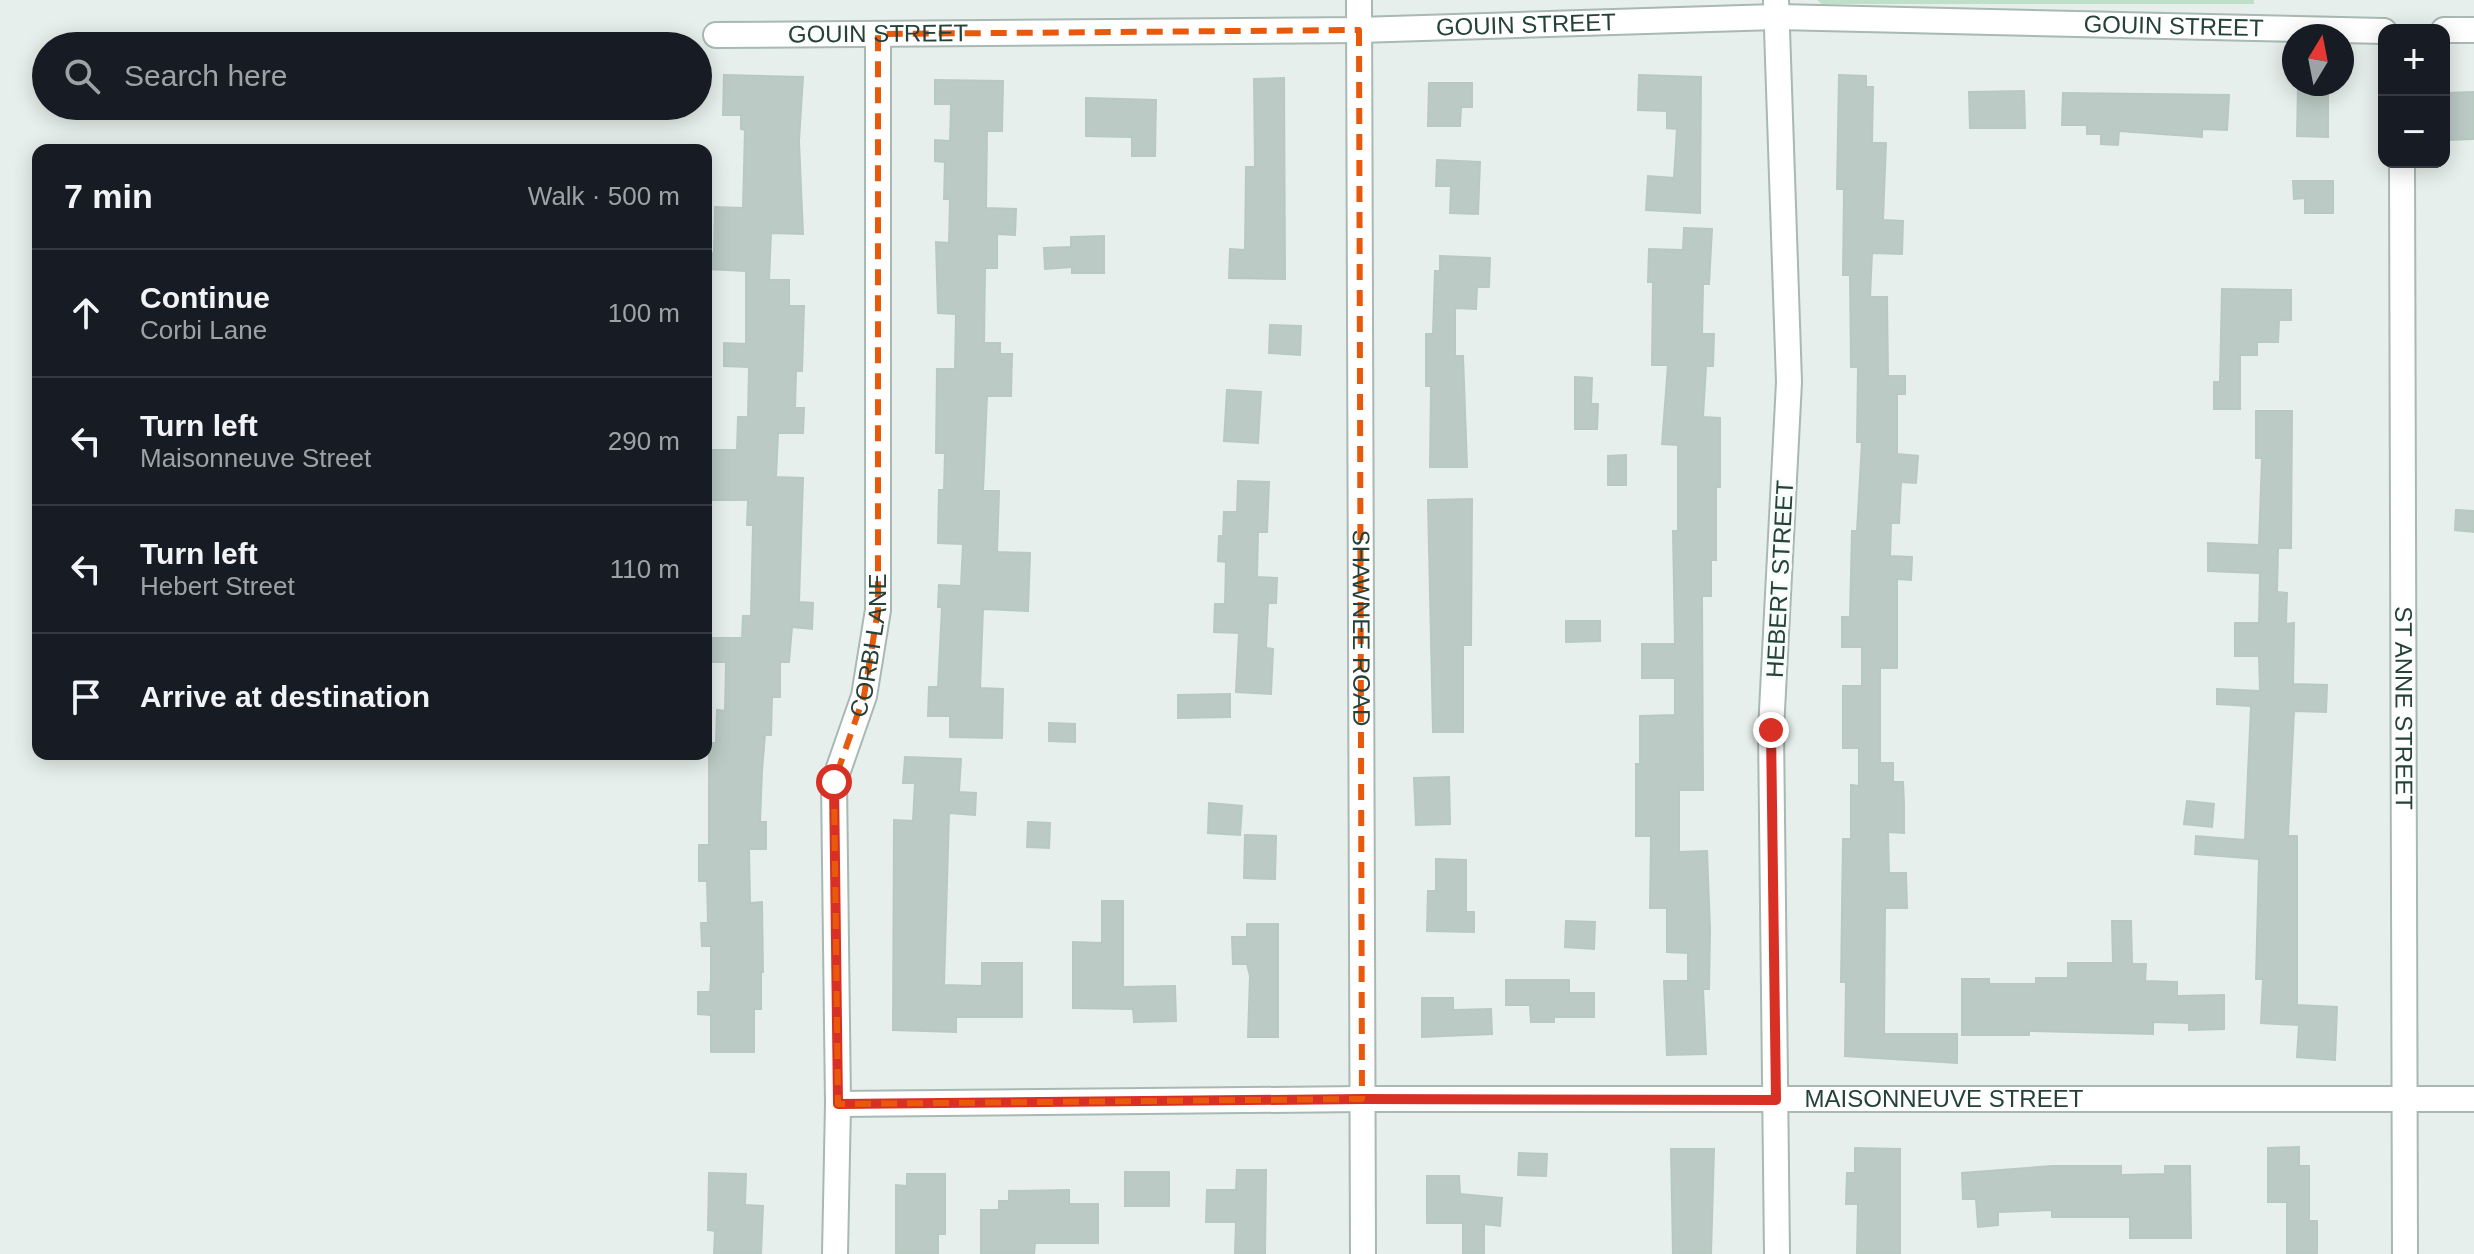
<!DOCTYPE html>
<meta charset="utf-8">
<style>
:root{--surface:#171b24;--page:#20242c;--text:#f1f3f6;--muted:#9ea1a6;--line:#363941}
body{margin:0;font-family:Helvetica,sans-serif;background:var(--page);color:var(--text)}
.controls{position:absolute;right:24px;top:24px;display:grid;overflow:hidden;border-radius:16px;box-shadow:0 4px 20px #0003}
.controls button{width:72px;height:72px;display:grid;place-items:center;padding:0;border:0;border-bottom:2px solid var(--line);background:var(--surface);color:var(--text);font:40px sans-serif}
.compass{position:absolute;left:2282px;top:24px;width:72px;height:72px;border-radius:50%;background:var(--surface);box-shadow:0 4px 20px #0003;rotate:10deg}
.stop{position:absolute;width:24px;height:24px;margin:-18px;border:6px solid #d93025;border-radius:50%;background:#fff}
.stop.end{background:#d93025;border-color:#fff;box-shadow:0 2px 8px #0008}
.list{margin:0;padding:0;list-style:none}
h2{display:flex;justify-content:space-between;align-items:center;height:104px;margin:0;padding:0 32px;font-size:34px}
h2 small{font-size:26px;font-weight:400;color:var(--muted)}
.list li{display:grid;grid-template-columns:52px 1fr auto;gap:24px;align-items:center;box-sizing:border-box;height:128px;padding:0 32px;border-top:2px solid var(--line)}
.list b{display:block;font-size:30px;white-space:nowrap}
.list p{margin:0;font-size:26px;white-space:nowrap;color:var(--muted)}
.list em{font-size:26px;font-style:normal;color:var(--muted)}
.icon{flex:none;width:44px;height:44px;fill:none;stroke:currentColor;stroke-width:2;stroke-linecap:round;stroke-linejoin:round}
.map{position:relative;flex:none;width:2474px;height:1254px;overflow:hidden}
.search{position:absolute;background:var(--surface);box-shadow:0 4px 20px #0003;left:32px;top:32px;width:680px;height:88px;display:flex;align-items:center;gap:20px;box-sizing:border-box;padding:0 28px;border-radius:44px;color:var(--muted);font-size:30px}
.panel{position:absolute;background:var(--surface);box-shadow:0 4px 20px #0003;left:32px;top:144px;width:680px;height:616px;border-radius:16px}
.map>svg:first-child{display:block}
.green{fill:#bfe0c8}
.building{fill:#bbcac4;stroke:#b8c9c2;stroke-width:2}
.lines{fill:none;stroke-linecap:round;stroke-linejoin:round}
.street-casing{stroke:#a8b8b2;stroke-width:28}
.street{stroke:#fff;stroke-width:24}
.route{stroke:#d93025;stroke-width:10}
.marked{fill:none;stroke:#e8590c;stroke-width:6;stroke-dasharray:16 10;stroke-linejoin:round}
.labels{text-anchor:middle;stroke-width:6;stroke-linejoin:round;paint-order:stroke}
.street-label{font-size:24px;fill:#24423a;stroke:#f7fbf9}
</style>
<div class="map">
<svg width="2474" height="1254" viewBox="0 0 2474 1254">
<rect width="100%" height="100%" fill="#e6efeb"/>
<path class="green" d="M1817 0H2254V4H1822Z"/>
<g class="building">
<path d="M724 75 803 77 799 141 803 234 771 233 769 280H789V306H804L802 371H796L795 408H804L803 433H778L776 477 803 478 799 602 813 603 812 629 792 627 789 662H780V697H772L771 735H765L762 771 760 822H766V849H749L750 903 762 902 763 972H761V1009H754V1052H711V1015L698 1014V992H710L711 981V946H702L701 923H708L707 881H699V845H709V743H716L717 710 725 711 726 662H712V638H742L743 616H751L753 525H747L748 500H707L710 450H737L738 417H748L749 367 724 366V343L746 344V271L708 269V253H714L715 207 743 208 745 130 741 129V115H723Z"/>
<path d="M1639 75 1701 77 1700 213 1646 210 1648 176 1674 178 1677 129 1667 128V111L1638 110Z"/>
<path d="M1839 75 1866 76V87H1873L1872 143H1886L1883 220 1903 221 1902 254 1872 253 1870 297H1887L1888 376H1905V394H1897V454L1918 456 1916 483 1901 482 1899 523H1891L1890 556 1912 557 1911 580 1897 579V668H1880V763H1893V782H1903L1904 804V833L1888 832 1889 873H1906L1907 908H1885L1884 1034H1957V1063L1845 1056 1846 982H1841L1843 839H1851V785L1859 786V748H1843V686H1862V647H1842V617H1850L1852 531H1857L1862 442H1857L1858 367H1851L1850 275H1843L1844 189H1837Z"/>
<path d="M1284 78 1285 279 1229 278 1230 249 1245 250 1246 167H1255L1254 79Z"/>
<path d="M935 80 1003 81 1002 131H987L986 208 1016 209 1015 235 997 234V268H985L984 343H1000V354H1012L1011 396H987L983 491H999L997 552 1030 553 1028 611 983 609 980 688 1003 689 1002 738 950 737V716H928L929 687H938L942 607H938L939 585 961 586 963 544 938 543 939 490H944L945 453H936L937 369H955L956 314 938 313 936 242 949 243 950 199H944L945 162 935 161V140L950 141 951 104H935Z"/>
<path d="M1429 83H1472V107H1461L1460 126H1428Z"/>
<path d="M2298 86H2328V137L2297 136Z"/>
<path d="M2024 91 2025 128H1970L1969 92Z"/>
<path d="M2474 92V139L2448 140 2447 93Z"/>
<path d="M2063 93 2229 95 2227 130 2202 129V137L2119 131 2118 145 2101 144V134H2087V125H2062Z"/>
<path d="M1086 98 1156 100 1155 156H1132V137L1086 136Z"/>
<path d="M1437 160 1480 162 1478 214 1450 213 1451 186H1436Z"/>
<path d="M2293 181H2333V213H2305V198L2294 199Z"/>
<path d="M1684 228 1712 229 1709 284H1703L1702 334H1714L1713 366H1706L1703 417 1720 418V487H1716V560H1711V596H1702L1703 790H1679V852L1707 851 1710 929 1709 989H1703L1706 1054 1667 1055 1664 981H1688V953L1667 952V908H1650L1651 836H1636V764H1640V716L1675 715V678H1642V644H1675L1673 531H1678V445L1662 444 1668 365H1652L1653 282H1648L1649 249 1683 250Z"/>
<path d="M1104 236V273H1072V267L1045 269 1044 248 1071 247V237Z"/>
<path d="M1440 256 1490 258 1489 287H1477L1476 309 1455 308V356H1463L1467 467H1430L1431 386H1426V334H1433L1435 271H1440Z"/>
<path d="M2222 289 2291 290V320H2279L2278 342H2257V355H2240V409H2214V382H2220Z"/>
<path d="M1270 325 1301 326 1300 355 1269 353Z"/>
<path d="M1575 377 1592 378 1591 404H1598L1597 429H1575Z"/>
<path d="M1227 390 1261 392 1258 443 1224 441Z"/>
<path d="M2256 411H2292L2291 548H2278L2277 592 2287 593 2286 624 2294 623 2293 684 2327 685 2326 712 2294 711 2288 836H2297V1005L2337 1007 2335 1060 2297 1057 2299 1025 2261 1023 2263 979H2256L2259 859 2195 854 2196 836 2245 840 2251 706 2217 704V689L2260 691 2259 656H2235V623H2259L2260 573 2208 571V543L2259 545 2262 458H2256Z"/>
<path d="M1626 455V485H1608V456Z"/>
<path d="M1238 481 1269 482 1267 532H1258L1257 577 1277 578 1276 603H1268L1266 648 1273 649 1271 694 1236 692 1239 633 1214 632 1215 604H1225L1226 562 1218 561 1219 536H1223L1224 512H1237Z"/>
<path d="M1472 499 1471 645H1463V732H1433L1428 500Z"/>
<path d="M2456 510 2474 511V532L2455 530Z"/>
<path d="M1566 621H1600V641L1566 642Z"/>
<path d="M1230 694V717L1178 718V695Z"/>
<path d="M1049 723 1075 724V742L1049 741Z"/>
<path d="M905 757 961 759 959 792 976 793 975 815 949 813 944 985 982 986V963H1022V1017H956V1032L893 1030 894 820 913 821 915 783H903Z"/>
<path d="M1449 777 1450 824 1416 825 1414 778Z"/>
<path d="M2187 801 2214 804 2212 827 2184 824Z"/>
<path d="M1209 803 1242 806 1240 835 1208 833Z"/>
<path d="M1028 822 1050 823 1049 848 1027 847Z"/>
<path d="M1245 835 1276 836 1275 879 1244 878Z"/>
<path d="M1436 859 1466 860V912H1474V932L1427 931 1428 891H1436Z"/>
<path d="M1102 901H1123V987L1175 986 1176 1021 1134 1022 1133 1009 1073 1008V942L1102 943Z"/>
<path d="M1566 921 1595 922 1594 949 1565 947Z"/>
<path d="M2112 921H2131L2132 964H2146L2145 981 2177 982V996L2224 995V1029L2189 1030V1023L2153 1022V1034L2029 1031V1035H1962V979H1989V984H2036V978H2068V963H2113Z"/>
<path d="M1247 924H1278V1037H1248L1250 976 1247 964H1233L1232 937H1247Z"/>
<path d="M1506 980H1569V993H1594V1017H1554V1022H1531L1530 1005H1506Z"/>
<path d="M1422 998H1453V1010L1491 1009 1492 1034 1422 1037Z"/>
<path d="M2299 1147V1166H2309V1221H2317V1254H2287V1202H2268V1148Z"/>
<path d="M1855 1148 1900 1149V1254H1857L1858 1204H1846L1847 1173H1855Z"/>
<path d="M1671 1149H1714L1711 1254H1673Z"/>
<path d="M1519 1153 1547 1154 1546 1176 1518 1175Z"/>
<path d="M2052 1166H2121V1175L2165 1174V1166H2190L2191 1238H2130V1217H2052V1210L1998 1212V1225L1978 1227 1976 1199H1963L1962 1173Z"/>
<path d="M1237 1170H1266L1265 1254H1235L1236 1222H1206L1207 1190H1236Z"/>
<rect x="1125" y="1172" width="44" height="34"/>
<path d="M709 1173 746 1174 745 1205 763 1206 761 1254H714L715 1231 708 1230Z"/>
<path d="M907 1174H945V1234H938V1254H896V1185L907 1186Z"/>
<path d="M1427 1176H1459L1460 1194 1502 1198 1500 1226 1484 1224V1254H1463V1223H1427Z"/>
<path d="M1069 1190V1204H1098V1243H1035L1034 1254H981V1210H999V1201H1009V1191Z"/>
</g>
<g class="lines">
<defs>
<g id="street">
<path id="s1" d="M1359 0 1363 1254"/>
<path d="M1776 0 1789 382 1771 730 1777 1254"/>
<path d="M2444 30H2474"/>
<path id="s2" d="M716 35 1359 30 1776 17 2384 31"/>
<path id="s3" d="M2402 162 2405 1254"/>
<path id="s4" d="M838 1104 1362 1099H2474"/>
<path id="s5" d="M835 1254 838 1104 834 782 864 696 878 610V34"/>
</g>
</defs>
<use href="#street" class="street-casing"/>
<use href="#street" class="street"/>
</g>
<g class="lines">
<path class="route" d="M834 782 838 1104 1362 1099 1776 1100 1771 730"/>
</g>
<path class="marked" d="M1359 30 1362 1099 838 1104 834 782 864 696 878 610V34Z"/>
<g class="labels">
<g class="street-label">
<text dy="8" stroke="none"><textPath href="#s2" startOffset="810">GOUIN STREET</textPath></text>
<text dy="8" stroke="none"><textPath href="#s2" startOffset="1458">GOUIN STREET</textPath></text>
<text dy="8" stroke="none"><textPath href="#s2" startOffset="162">GOUIN STREET</textPath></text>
<text transform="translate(1780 579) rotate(-87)" y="8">HEBERT STREET</text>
<text dy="8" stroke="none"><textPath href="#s1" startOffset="628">SHAWNEE ROAD</textPath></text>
<text dy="8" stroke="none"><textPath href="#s5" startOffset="614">CORBI LANE</textPath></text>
<text dy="8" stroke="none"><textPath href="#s3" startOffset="546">ST ANNE STREET</textPath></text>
<text dy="8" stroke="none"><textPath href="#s4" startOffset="1106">MAISONNEUVE STREET</textPath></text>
</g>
</g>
</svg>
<div class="controls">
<button>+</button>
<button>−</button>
</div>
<svg class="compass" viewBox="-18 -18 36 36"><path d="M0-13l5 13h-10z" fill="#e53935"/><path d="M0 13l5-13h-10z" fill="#9ea1a6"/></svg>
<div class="stop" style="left:834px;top:782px"></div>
<div class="stop end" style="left:1771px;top:730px"></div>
<div class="search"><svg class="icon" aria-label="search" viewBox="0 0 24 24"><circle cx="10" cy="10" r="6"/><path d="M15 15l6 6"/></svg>Search here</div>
<section class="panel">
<h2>7 min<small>Walk · 500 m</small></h2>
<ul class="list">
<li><svg class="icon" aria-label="ahead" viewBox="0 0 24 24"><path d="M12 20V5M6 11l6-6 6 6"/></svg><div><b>Continue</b><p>Corbi Lane</p></div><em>100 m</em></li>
<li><svg class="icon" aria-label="left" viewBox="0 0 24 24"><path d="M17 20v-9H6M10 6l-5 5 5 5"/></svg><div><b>Turn left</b><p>Maisonneuve Street</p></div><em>290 m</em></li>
<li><svg class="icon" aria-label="left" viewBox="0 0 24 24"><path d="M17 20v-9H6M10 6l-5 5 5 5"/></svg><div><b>Turn left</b><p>Hebert Street</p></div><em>110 m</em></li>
<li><svg class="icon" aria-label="arrive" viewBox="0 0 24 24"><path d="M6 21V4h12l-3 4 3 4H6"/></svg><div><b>Arrive at destination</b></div></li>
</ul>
</section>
</div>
